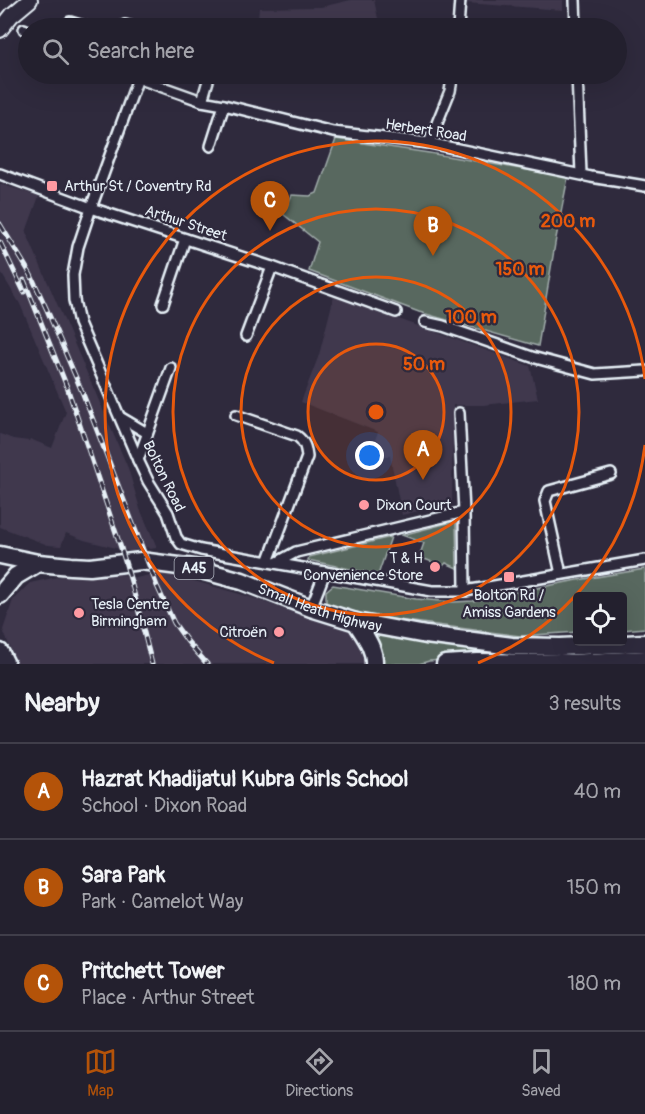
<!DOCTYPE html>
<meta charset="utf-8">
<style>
:root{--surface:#23202e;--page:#2f2d3a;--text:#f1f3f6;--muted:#a3a3aa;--line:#403e4a;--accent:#b45309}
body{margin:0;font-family:Pangolin,sans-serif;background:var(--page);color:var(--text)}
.controls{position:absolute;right:18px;bottom:18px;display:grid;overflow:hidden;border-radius:6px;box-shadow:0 6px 24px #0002}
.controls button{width:54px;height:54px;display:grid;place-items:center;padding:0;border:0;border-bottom:2px solid var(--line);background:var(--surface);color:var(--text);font:30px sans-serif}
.you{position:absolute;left:370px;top:456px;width:21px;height:21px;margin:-15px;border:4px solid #fff;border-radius:50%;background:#1a73e8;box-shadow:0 0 0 9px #1a73e833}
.badge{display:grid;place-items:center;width:39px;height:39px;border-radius:50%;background:var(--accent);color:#fff;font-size:20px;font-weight:700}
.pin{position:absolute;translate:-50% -50px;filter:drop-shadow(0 2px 3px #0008)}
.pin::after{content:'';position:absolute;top:32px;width:21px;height:18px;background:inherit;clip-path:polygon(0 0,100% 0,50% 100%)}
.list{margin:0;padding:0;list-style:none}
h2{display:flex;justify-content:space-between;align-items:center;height:78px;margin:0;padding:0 24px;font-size:26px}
h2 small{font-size:20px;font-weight:400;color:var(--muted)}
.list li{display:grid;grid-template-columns:39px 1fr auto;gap:18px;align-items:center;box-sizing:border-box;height:96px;padding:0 24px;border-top:2px solid var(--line)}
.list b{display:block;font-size:22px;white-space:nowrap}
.list p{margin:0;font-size:20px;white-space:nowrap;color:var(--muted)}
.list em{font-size:20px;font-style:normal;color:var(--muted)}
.icon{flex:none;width:33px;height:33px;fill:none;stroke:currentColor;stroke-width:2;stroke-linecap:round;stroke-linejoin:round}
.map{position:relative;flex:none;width:645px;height:664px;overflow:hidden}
.search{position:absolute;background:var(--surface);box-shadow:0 6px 24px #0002;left:18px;right:18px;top:18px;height:66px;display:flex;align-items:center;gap:15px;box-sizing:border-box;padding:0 21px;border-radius:33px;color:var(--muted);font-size:22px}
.sheet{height:366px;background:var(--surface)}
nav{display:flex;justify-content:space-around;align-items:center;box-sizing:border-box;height:84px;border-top:2px solid var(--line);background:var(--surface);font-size:16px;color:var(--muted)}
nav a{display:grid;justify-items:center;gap:3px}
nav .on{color:var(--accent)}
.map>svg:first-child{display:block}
.built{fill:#40394e}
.green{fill:#59685e;stroke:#a0acab;stroke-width:1.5}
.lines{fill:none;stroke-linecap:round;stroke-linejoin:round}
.street-casing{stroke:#e8f1f8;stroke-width:14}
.secondary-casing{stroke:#e8f1f8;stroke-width:18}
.highway-casing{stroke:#e8f1f8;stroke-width:21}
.street{stroke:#2f2a3d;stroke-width:9}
.secondary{stroke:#2f2a3d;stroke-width:14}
.highway{stroke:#2f2a3d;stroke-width:16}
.rail-casing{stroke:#e8f1f8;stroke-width:5}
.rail{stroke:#2f2a3d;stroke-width:3;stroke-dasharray:9;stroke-linecap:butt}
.ring{fill:none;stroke:#e8590c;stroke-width:3}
.poi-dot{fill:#ff9aa2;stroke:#2f2a3d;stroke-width:2}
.labels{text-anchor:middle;stroke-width:4.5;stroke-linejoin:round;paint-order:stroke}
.shield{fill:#2f2a3d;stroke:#b0b5c0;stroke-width:1.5}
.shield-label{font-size:14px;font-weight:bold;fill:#e8f1f8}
.street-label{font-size:15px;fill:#e8f1f8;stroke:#2f2a3d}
.poi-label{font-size:15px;fill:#e8f1f8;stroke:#2f2a3d;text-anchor:start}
.centre{fill:#e8590c;stroke:#2f2a3d;stroke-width:3}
.ring-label{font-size:18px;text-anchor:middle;font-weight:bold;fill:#e8590c;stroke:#2f2a3d;stroke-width:4.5;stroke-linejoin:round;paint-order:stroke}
</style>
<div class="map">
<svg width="645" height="664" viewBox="0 0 645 664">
<rect width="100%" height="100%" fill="#2f2a3d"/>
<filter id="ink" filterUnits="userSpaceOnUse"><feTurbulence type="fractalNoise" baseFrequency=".0167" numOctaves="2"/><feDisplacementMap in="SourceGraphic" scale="12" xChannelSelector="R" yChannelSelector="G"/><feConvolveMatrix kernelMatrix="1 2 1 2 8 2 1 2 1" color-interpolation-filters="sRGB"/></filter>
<g filter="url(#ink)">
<g class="built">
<path d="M351 0H374L380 28H257L259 8 321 7Z"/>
<path d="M466 0H563V10L466 3Z"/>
<path d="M0 184 39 196 26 232 128 468 140 509 156 545V548L150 549 147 547 133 551H128L84 540 66 533 61 546 48 545 0 527V434L13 439 29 441 30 439 52 448 66 412 20 304 0 271Z"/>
<path d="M334 296 530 366 538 399 484 405H453L452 503 402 515 390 456H369L378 432 301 402 319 355Z"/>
<path d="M113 572 136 578 163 572 250 597 318 621 345 628 361 638 365 649 367 664H17L3 630 13 600 30 583 76 573Z"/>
</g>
<g class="green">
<path d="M336 139 429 153 568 177 556 238 538 346 419 312 309 271 318 242 283 214 292 195 310 196 317 193Z"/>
<path d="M456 521 457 568 446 563 443 566 419 557 424 543 402 535Z"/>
<path d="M391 537 378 575 308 560 309 557Z"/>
<path d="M645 569V628L623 630 622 596H578L577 632 520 636 352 614 326 605V591L333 585 416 599 454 602 473 601 572 581Z"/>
<path d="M370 631 569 652 429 661 419 664H380Z"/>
</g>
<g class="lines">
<defs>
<g id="street">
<path d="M575 0 576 28"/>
<path d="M70 22 87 27 86 28"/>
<path d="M125 25 137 28"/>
<path d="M458 28 460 0"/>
<path d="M24 29 28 31"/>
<path d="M126 74 202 101 224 105 333 132 429 143 591 177 645 186"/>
<path d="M577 74 581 174"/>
<path d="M138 78 91 208 78 247 73 275 74 300 79 323 138 460 148 481 168 513 176 537 181 544 201 550 432 591H465L645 560"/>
<path d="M202 101 210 74"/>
<path d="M429 143 450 91 453 74"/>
<path d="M211 146 224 105"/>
<path d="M0 174 91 208 272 267 396 312"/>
<path d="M163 304 185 239"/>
<path d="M425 322 443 326 532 357 595 374 645 371"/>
<path d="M246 336 272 267"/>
<path d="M459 413 464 512 465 591"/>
<path d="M236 415 297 436C305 442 306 448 307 457L268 562"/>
<path d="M120 417 147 433"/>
<path d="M138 460 171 368"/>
<path d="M276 563 296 552 464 512"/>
<path d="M561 574 545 501 549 491 611 474"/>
<path d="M311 608 325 572"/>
</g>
<path id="secondary" d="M0 30 12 15 30 0"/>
<g id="highway">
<path id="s1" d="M0 555 38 563 71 566 90 567 141 561 194 568 242 581 311 608 356 622 426 635 512 646 560 647 645 643"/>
<path d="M0 595 16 576 38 563"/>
<path d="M356 622C364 635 375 648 374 664"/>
<path d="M0 652 6 664"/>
<path d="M445 664 478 662 569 663 645 659"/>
</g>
</defs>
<use href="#street" class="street-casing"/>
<use href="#secondary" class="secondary-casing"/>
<use href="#highway" class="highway-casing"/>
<use href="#street" class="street"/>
<use href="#secondary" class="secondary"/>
<use href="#highway" class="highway"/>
<defs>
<g id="rail">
<path d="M0 224 31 275 47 310 83 394 157 586 174 623 187 641 207 664"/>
<path d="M0 242 24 292"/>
<path d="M24 280 67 387 87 446 121 548 132 585 152 664"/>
</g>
</defs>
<use href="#rail" class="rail-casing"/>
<use href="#rail" class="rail"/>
</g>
</g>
<circle cx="376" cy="412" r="68" fill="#e8590c" fill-opacity=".12"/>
<g class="ring">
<circle cx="376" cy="412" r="68"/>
<circle cx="376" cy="412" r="135"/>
<circle cx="376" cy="412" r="203"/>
<path d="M645 445A271 271 0 0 1 478 663M274 663A271 271 0 1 1 645 379"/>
</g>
<g class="poi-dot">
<rect x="46" y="180" width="12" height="12" rx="3"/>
<circle cx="364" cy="505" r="6"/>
<circle cx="435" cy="567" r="6"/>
<rect x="503" y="571" width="12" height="12" rx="3"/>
<circle cx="79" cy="613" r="6"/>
<circle cx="279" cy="632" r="6"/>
</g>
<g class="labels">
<rect class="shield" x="174.5" y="557" width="39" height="22" rx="4.5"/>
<g class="shield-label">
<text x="194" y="573">A45</text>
</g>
<g class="street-label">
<text transform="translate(426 130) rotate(9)" y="5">Herbert Road</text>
<text transform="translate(186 223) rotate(18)" y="5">Arthur Street</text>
<text transform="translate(164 476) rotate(64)" y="5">Bolton Road</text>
<text dy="5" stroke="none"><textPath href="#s1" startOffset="328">Small Heath Highway</textPath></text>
</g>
<g class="poi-label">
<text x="64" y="191">Arthur St / Coventry Rd</text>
<text x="376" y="510">Dixon Court</text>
<text x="423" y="563" text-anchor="end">T &amp; H<tspan x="423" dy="17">Convenience Store</tspan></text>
<text x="509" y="600" text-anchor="middle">Bolton Rd /<tspan x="509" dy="17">Amiss Gardens</tspan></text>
<text x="91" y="609">Tesla Centre<tspan x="91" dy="17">Birmingham</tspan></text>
<text x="267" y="637" text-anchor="end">Citroën</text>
</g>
</g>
<circle cx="376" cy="412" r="9" class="centre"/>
<g class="ring-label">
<text x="568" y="227">200 m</text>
<text x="520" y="275">150 m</text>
<text x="471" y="323">100 m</text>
<text x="424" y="370">50 m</text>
</g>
</svg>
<div class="controls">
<button><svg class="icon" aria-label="locate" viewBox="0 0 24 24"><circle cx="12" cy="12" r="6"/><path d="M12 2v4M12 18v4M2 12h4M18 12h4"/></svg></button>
</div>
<div class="you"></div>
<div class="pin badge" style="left:423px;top:480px">A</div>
<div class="pin badge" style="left:433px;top:256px">B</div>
<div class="pin badge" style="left:270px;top:231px">C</div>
<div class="search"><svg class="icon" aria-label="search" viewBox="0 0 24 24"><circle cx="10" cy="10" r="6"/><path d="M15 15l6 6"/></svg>Search here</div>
</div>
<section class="sheet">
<h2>Nearby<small>3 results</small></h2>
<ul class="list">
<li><span class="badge">A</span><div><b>Hazrat Khadijatul Kubra Girls School</b><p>School · Dixon Road</p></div><em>40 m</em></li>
<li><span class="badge">B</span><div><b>Sara Park</b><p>Park · Camelot Way</p></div><em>150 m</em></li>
<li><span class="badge">C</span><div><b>Pritchett Tower</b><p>Place · Arthur Street</p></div><em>180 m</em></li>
</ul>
</section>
<nav>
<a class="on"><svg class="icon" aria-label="map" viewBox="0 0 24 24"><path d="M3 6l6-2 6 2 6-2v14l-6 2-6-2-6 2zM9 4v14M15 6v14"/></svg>Map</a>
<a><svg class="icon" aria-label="directions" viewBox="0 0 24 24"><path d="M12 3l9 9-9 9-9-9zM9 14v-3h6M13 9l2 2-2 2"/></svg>Directions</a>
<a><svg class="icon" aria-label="saved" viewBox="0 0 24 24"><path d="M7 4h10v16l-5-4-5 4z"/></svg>Saved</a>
</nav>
